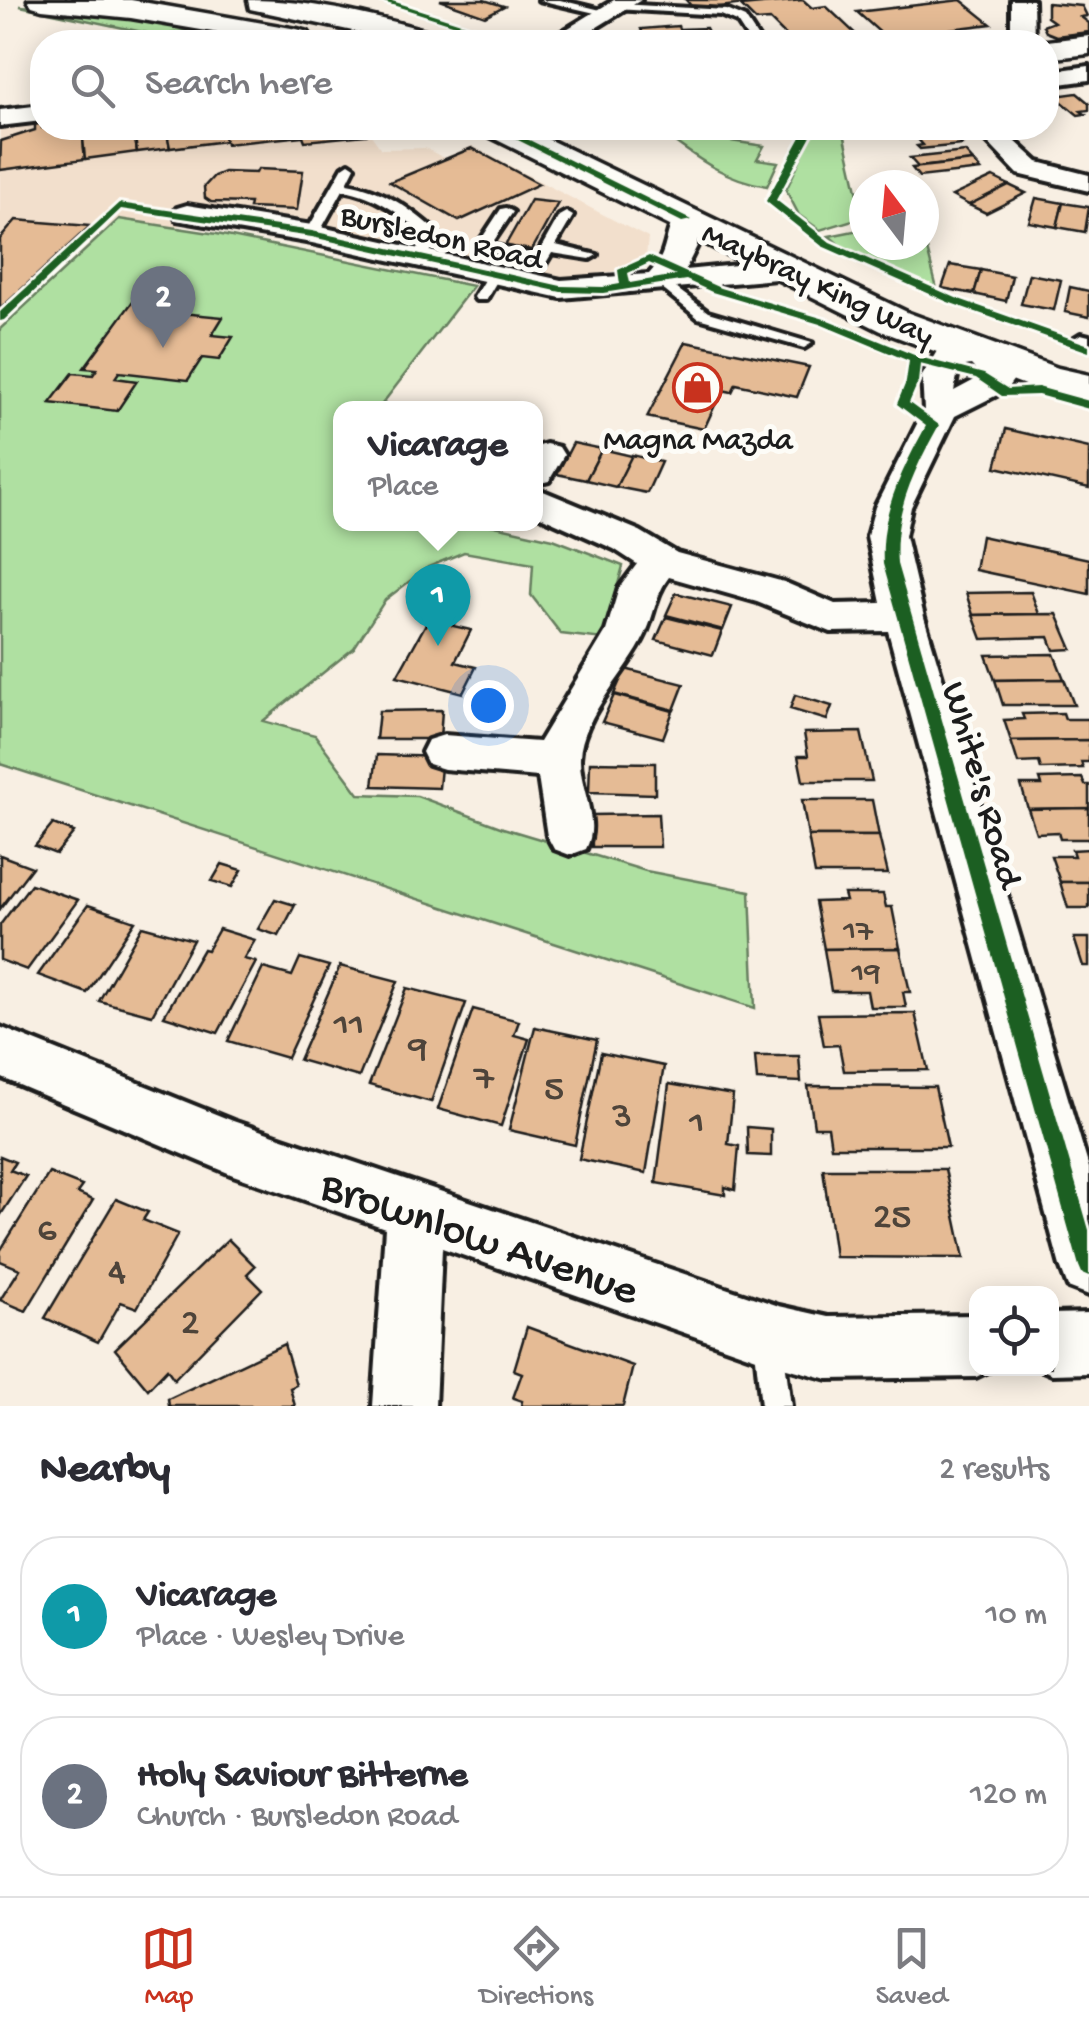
<!DOCTYPE html>
<meta charset="utf-8">
<style>
:root{--surface:#fff;--page:#f2f2f3;--text:#2b2b33;--muted:#7c7c81;--line:#e1e1e2;--accent:#c8321e}
body{margin:0;font-family:"Gochi Hand",sans-serif;background:var(--page);color:var(--text)}
.controls{position:absolute;right:30px;bottom:30px;display:grid;overflow:hidden;border-radius:20px;box-shadow:0 5px 25px #0003}
.controls button{width:90px;height:90px;display:grid;place-items:center;padding:0;border:0;border-bottom:2px solid var(--line);background:var(--surface);color:var(--text);font:50px sans-serif}
.compass{position:absolute;left:849px;top:170px;width:90px;height:90px;border-radius:50%;background:var(--surface);box-shadow:0 5px 25px #0003;rotate:344deg}
.you{position:absolute;left:488px;top:705px;width:35px;height:35px;margin:-25px;border:8px solid #fff;border-radius:50%;background:#1a73e8;box-shadow:0 0 0 15px #1a73e833}
.badge{display:grid;place-items:center;width:65px;height:65px;border-radius:50%;background:var(--accent);color:#fff;font-size:32px;font-weight:700}
.pin{position:absolute;translate:-50% -82px;filter:drop-shadow(0 2px 5px #0008)}
.pin::after{content:'';position:absolute;top:52px;width:35px;height:30px;background:inherit;clip-path:polygon(0 0,100% 0,50% 100%)}
.popup{position:absolute;left:333px;top:401px;width:210px;height:130px;box-sizing:border-box;display:grid;place-content:center;border-radius:20px;background:var(--surface);filter:drop-shadow(0 2px 8px #0005);font-size:32px;white-space:nowrap;color:var(--muted)}
.popup b{font-size:38px;color:var(--text)}
.popup::after{content:'';position:absolute;left:50%;top:100%;margin-left:-20px;border:20px solid transparent;border-top-color:var(--surface)}
.list{margin:0;padding:0;list-style:none}
h2{display:flex;justify-content:space-between;align-items:center;height:130px;margin:0;padding:0 40px;font-size:42px}
h2 small{font-size:32px;font-weight:400;color:var(--muted)}
.list li{display:grid;grid-template-columns:65px 1fr auto;gap:30px;align-items:center;box-sizing:border-box;height:160px;margin:0 20px 20px;padding:0 20px;border:2px solid var(--line);border-radius:40px}
.list b{display:block;font-size:38px;white-space:nowrap}
.list p{margin:0;font-size:32px;white-space:nowrap;color:var(--muted)}
.list em{font-size:32px;font-style:normal;color:var(--muted)}
.icon{flex:none;width:55px;height:55px;fill:none;stroke:currentColor;stroke-width:2;stroke-linecap:round;stroke-linejoin:round}
.map{position:relative;flex:none;width:1089px;height:1406px;overflow:hidden}
.search{position:absolute;background:var(--surface);box-shadow:0 5px 25px #0003;left:30px;right:30px;top:30px;height:110px;display:flex;align-items:center;gap:25px;box-sizing:border-box;padding:0 35px;border-radius:40px;color:var(--muted);font-size:38px}
.sheet{height:490px;background:var(--surface)}
nav{display:flex;justify-content:space-around;align-items:center;box-sizing:border-box;height:140px;border-top:2px solid var(--line);background:var(--surface);font-size:28px;color:var(--muted)}
nav a{display:grid;justify-items:center;gap:5px}
nav .on{color:var(--accent)}
.map>svg:first-child{display:block}
.built{fill:#f2dfcc}
.green{fill:#afe0a1;stroke:#667e5e;stroke-width:2.5}
.building{fill:#e5bb95;stroke:#1c1c1c;stroke-width:2.5}
.lines{fill:none;stroke-linecap:round;stroke-linejoin:round}
.lane-casing{stroke:#1c1c1c;stroke-width:8}
.street-casing{stroke:#1c1c1c;stroke-width:8}
.primary-casing{stroke:#1c1c1c;stroke-width:7}
.lane{fill:#fdfcf7;fill-rule:evenodd}
.street{fill:#fdfcf7;fill-rule:evenodd}
.primary{fill:#fdfcf7;fill-rule:evenodd}
.cycleway-casing{stroke:#fdfcf7;stroke-width:6}
.cycleway{fill:#1b5e20;fill-rule:evenodd}
.labels{text-anchor:middle;stroke-width:10;stroke-linejoin:round;paint-order:stroke}
.far-street-label{font-size:32px;fill:#1c1c1c;stroke:#fdfcf7}
.far-poi-label{font-size:32px;fill:#1c1c1c;stroke:#fdfcf7}
.number-label{font-size:32px;fill:#4e443a}
.street-label{font-size:38px;fill:#1c1c1c;stroke:#fdfcf7}
.near-number-label{font-size:38px;fill:#4e443a}
.near-street-label{font-size:45px;fill:#1c1c1c;stroke:#fdfcf7}
</style>
<div class="map">
<svg width="1089" height="1406" viewBox="0 0 1089 1406">
<rect width="100%" height="100%" fill="#f8efe3"/>
<filter id="ink" filterUnits="userSpaceOnUse"><feTurbulence type="fractalNoise" baseFrequency=".01" numOctaves="2"/><feDisplacementMap in="SourceGraphic" scale="20" xChannelSelector="R" yChannelSelector="G"/><feConvolveMatrix kernelMatrix="1 2 1 2 8 2 1 2 1" color-interpolation-filters="sRGB"/></filter>
<g filter="url(#ink)">
<path class="built" d="M42 120V128H366L381 149 425 148 444 158 472 146 648 238 646 256 615 271 569 278 320 224 195 207 176 228 118 218 108 227 93 225 0 312V125Z"/>
<g class="green">
<path d="M20 6 104 12 195 29 161 36Z"/>
<path d="M815 128H843L863 217 820 230 799 215 786 190Z"/>
<path d="M671 132 764 146 757 159 778 162 767 186C727 180 699 160 667 136Z"/>
<path d="M119 219 217 234 473 286 379 408H340V458L337 464 340 467V524H486L553 539 623 566 603 639 561 634 531 595 533 564 464 552 428 567 385 600 354 648 263 721 315 735 359 794 417 796 503 828 646 871 750 891 755 1008 0 764V329Z"/>
<path d="M864 229V245H924V237L937 289 840 245 829 236Z"/>
</g>
<g class="building">
<path d="M440 0H484L504 6 485 16Z"/>
<path d="M686 0H741L744 4 695 10Z"/>
<path d="M803 0 812 8 826 6 862 40 792 42 770 20 756 21 741 6Z"/>
<path d="M961 0 991 24 885 37 857 12Z"/>
<path d="M1047 3 1082 6 1087 16 1081 17 1089 23V32L1056 36 1046 32 1043 26 1054 22 1047 17Z"/>
<path d="M678 26 679 29 706 28 713 42H646L641 29Z"/>
<path d="M1077 93 1089 103V110L1081 111 1085 114 1078 115 1055 96Z"/>
<path d="M42 122V128H82L85 159 0 170 1 141 35 130V123Z"/>
<path d="M82 128H119L135 137 137 152 85 159Z"/>
<path d="M119 128H166L170 148 137 152 135 137Z"/>
<path d="M166 128H221L225 141 170 148Z"/>
<path d="M221 128H300L303 136 226 144Z"/>
<path d="M300 128H361L366 135 305 141Z"/>
<path d="M901 128H946L952 133 916 137Z"/>
<path d="M952 133 962 145 920 149 917 146 923 145 916 137Z"/>
<path d="M472 148 539 184 459 221 390 182Z"/>
<path d="M965 152 973 161 918 167 910 158Z"/>
<path d="M973 161 981 170 919 177 912 168Z"/>
<path d="M258 169 303 171 297 210 249 208 250 203 211 202 205 198 204 187 214 176 224 172 256 173Z"/>
<path d="M993 177 1009 185 969 205 952 196Z"/>
<path d="M1009 185 1026 193 986 213 969 205Z"/>
<path d="M1036 198 1063 203 1057 227 1029 222Z"/>
<path d="M531 200 558 203 532 250 505 246Z"/>
<path d="M1063 203 1089 207 1085 232 1057 227Z"/>
<path d="M16 220 90 226 0 309V239Z"/>
<path d="M950 265 981 270 974 294 942 288Z"/>
<path d="M981 270 1012 276 1006 301 974 294Z"/>
<path d="M1029 274 1061 280 1054 310 1021 304Z"/>
<path d="M1070 287 1089 291V317L1065 312Z"/>
<path d="M160 296 180 298 170 312 223 317 212 335 233 337 219 360 202 358 188 380 119 372 115 378 137 381 117 411 50 403 73 373 93 375 97 369 84 368 133 301 155 303Z"/>
<path d="M686 342 809 367 797 397 736 384 732 392 722 390 704 429 647 417Z"/>
<path d="M1006 429 1089 448V488L996 467Z"/>
<path d="M573 443 602 449 586 480 557 474Z"/>
<path d="M602 449 632 456 616 487 586 480Z"/>
<path d="M632 455 661 462 647 493 616 487Z"/>
<path d="M981 536 1089 559V594L975 570Z"/>
<path d="M432 592 466 600 453 626 471 630 455 662 476 667 463 693 397 676 428 620 418 617Z"/>
<path d="M1031 592 1039 614 973 615 966 593Z"/>
<path d="M676 593 732 607 723 630 666 615Z"/>
<path d="M1057 614 1072 649 1054 650 1049 637 982 639 973 615Z"/>
<path d="M666 617 722 631 713 655 656 640Z"/>
<path d="M1054 654 1064 679 995 680 986 655Z"/>
<path d="M625 669 684 684 674 710 614 694Z"/>
<path d="M1064 679 1074 705H1003L995 680Z"/>
<path d="M614 695 673 711 663 738 602 722Z"/>
<path d="M795 695 832 706 827 720 790 709Z"/>
<path d="M442 710 440 739H376L379 711Z"/>
<path d="M1063 713 1065 719H1089V740L1011 741 1004 720 1024 719 1022 714Z"/>
<path d="M861 732 872 781H803L798 756H808L804 733Z"/>
<path d="M1089 740V762H1081L1083 768 1041 769 1039 762 1018 763 1011 741Z"/>
<path d="M377 755 442 757 439 788 373 786Z"/>
<path d="M590 762 655 763V794L589 792Z"/>
<path d="M1082 778 1085 785H1089V808L1028 809 1021 785H1042L1040 779Z"/>
<path d="M802 800H872L879 836H808Z"/>
<path d="M1089 808V839H1060L1058 832 1036 833 1028 809Z"/>
<path d="M658 814 660 847H592L591 815Z"/>
<path d="M53 824 74 832 56 854 35 846Z"/>
<path d="M808 836H879L888 874H815Z"/>
<path d="M1089 849V882H1060L1051 856H1074L1072 850Z"/>
<path d="M0 855 32 867 0 909Z"/>
<path d="M222 864 242 870 232 887 212 881Z"/>
<path d="M1060 882H1089V908H1068Z"/>
<path d="M31 884 78 900 27 970 0 960V925Z"/>
<path d="M844 894H883L886 907H892L900 948 824 949 815 902 846 901Z"/>
<path d="M275 899 295 905 279 936 258 929Z"/>
<path d="M88 905 135 921 87 993 38 975Z"/>
<path d="M142 926 193 940 152 1015 99 1001Z"/>
<path d="M219 929 255 940 244 959 256 962 218 1033 164 1016 203 949 207 950Z"/>
<path d="M1074 938H1089V966H1083Z"/>
<path d="M900 948 910 992H903L906 1007H870L867 991H831L824 949Z"/>
<path d="M300 958 329 966 287 1058 228 1041 263 968 292 976Z"/>
<path d="M340 966 398 981 359 1077 299 1060Z"/>
<path d="M407 988 466 1003 431 1102 369 1085Z"/>
<path d="M473 1009 519 1021 514 1035 529 1039 501 1126 438 1109Z"/>
<path d="M915 1013 928 1070 844 1071 839 1045 824 1046 818 1014Z"/>
<path d="M535 1027 597 1040 575 1145 509 1130Z"/>
<path d="M601 1053 664 1066 646 1173 579 1159Z"/>
<path d="M755 1056H799L801 1082 757 1080Z"/>
<path d="M669 1084 733 1095 728 1144 739 1146 735 1190 725 1187V1195L656 1183Z"/>
<path d="M808 1086 935 1087 948 1147H831L828 1127H814Z"/>
<path d="M747 1127 771 1129V1156L748 1155Z"/>
<path d="M0 1156 15 1162 10 1170 26 1176 0 1216Z"/>
<path d="M823 1169H945L964 1258 835 1257Z"/>
<path d="M49 1173 82 1186 77 1193 93 1200 26 1311 0 1300 20 1269 0 1261V1251Z"/>
<path d="M116 1199 148 1212 143 1220 178 1234 137 1308 121 1302 98 1342 45 1318Z"/>
<path d="M228 1239 255 1266 247 1274 262 1289 174 1379 167 1369 148 1389 115 1349Z"/>
<path d="M527 1327 633 1366 623 1406H521L522 1401 513 1398 522 1373 514 1370Z"/>
<path d="M284 1344 296 1385 290 1388 295 1406H169L168 1399Z"/>
</g>
<g class="lines">
<defs>
<g id="lane">
<path d="M539 0H560L613 13 608 16Z"/>
<path d="M619 4 726 10 745 18 760 41 750 42 737 22 720 15 615 9V5Z"/>
<path d="M349 163 355 167 347 183C383 189 410 208 437 232L439 235 425 262 413 259 425 236C401 214 376 195 343 190L317 237H307L305 234 343 167Z"/>
<path d="M506 208 513 212 491 245 537 255 559 216 566 212 573 216 556 245 597 255 590 259 552 253 541 271 536 272 529 268 532 262 478 250 476 247 501 209Z"/>
<path d="M488 273 500 276 486 300H476L474 297Z"/>
<path d="M660 276 708 312 812 343 804 348 698 318 655 283 653 280Z"/>
<path d="M1081 334 1089 336V346L1076 342 1073 339Z"/>
<path d="M768 1325 778 1329 782 1339 791 1406H761L754 1339 758 1329Z"/>
</g>
<g id="street">
<path d="M614 0H641L573 42H555L552 38Z"/>
<path d="M1011 0H1033L1034 42H1011Z"/>
<path d="M1089 66V80L1046 86V72Z"/>
<path d="M42 105V121L0 126V110Z"/>
<path d="M974 128H1001L1038 162 1089 175V191L1018 174Z"/>
<path d="M187 205 312 225 561 280 649 274C670 252 663 236 676 214H696L700 220 697 246 685 270 788 260 799 263 803 269 799 275 788 278 561 298 312 243 177 220 173 214 177 208Z"/>
<path d="M979 344 990 347 1017 375 1005 391 955 416 911 507 905 536 924 617 1089 1168V1295L1068 1287 1060 1266 888 631 831 632 757 602 669 577C655 595 655 614 645 635 627 674 582 714 580 758 579 789 601 821 586 849L570 855 554 849 547 836 538 777 444 769 428 764 422 752 428 740 444 735 539 742 606 631 619 588 637 564 614 549 536 514V488L640 531 677 553 784 582 835 604 881 603 867 536 875 507 924 410 922 376 937 351ZM971 365 982 376 954 391 959 367Z"/>
<path d="M546 444 559 447 564 455 549 481 536 484V447Z"/>
<path d="M0 1027 233 1121 779 1306 828 1317 976 1315V1368H995L976 1377 828 1379 779 1366 442 1248 435 1406H373L385 1228 233 1175 0 1077Z"/>
<path d="M1089 1313V1373L1052 1374 1038 1368H1052V1314Z"/>
</g>
<g id="primary">
<path d="M28 0H131L297 29 308 32 312 38 309 42H271L131 18 42 9 32 6Z"/>
<path d="M248 0C317 0 380 18 447 36L451 42H404L250 9Z"/>
<path d="M1089 36V54L1046 59V42H1039Z"/>
<path d="M482 128H525L909 313 1058 368 1089 375V401L1030 387 881 331 487 135Z"/>
</g>
</defs>
<use href="#lane" class="lane-casing"/>
<use href="#street" class="street-casing"/>
<use href="#primary" class="primary-casing"/>
<use href="#lane" class="lane"/>
<use href="#street" class="street"/>
<use href="#primary" class="primary"/>
<defs>
<g id="cycleway">
<path d="M377 0H389L520 42H509Z"/>
<path d="M494 128H505L691 220 682 222Z"/>
<path d="M806 128H815L776 200 830 242 956 298 1089 345V352L948 302 822 246 768 203 766 201Z"/>
<path d="M119 203 312 231 561 286 603 287 620 284 618 270 649 256 720 288 828 320 919 357 984 374 1008 389 1038 387 1089 401V409L1038 395 1002 396 976 378 920 364 918 382 909 403 939 425C914 470 893 512 897 564L1089 1230V1276L1082 1273 1079 1266 883 564C880 512 902 470 926 426L897 404 906 382 909 361 820 324 712 292 686 280 603 293 561 292 312 237 121 209 4 320 0 321V312ZM649 263 676 275 630 283 628 273Z"/>
</g>
</defs>
<use href="#cycleway" class="cycleway-casing"/>
<use href="#cycleway" class="cycleway"/>
</g>
</g>
<defs>
<symbol id="shop-ring" viewBox="-11 -11 22 22"><circle r="9.5" fill="#fdfcf7" stroke="#c8321e" stroke-width="1.5"/><path d="M-5-2.5h2.3a2.7 3.5 0 0 1 5.4 0H5L5.5 6h-11ZM-1.5-2.5h3a1.5 2.3 0 0 0-3 0Z" fill="#c8321e"/></symbol>
</defs>
<g fill-rule="evenodd">
<use href="#shop-ring" x="670" y="360" width="55" height="55"/>
</g>
<g class="labels">
<g class="far-street-label">
<text transform="translate(442 235) rotate(13)" y="11">Bursledon Road</text>
<text transform="translate(819 282) rotate(25)" y="11">Maybray King Way</text>
</g>
<g class="far-poi-label">
<text x="698" y="448">Magna Mazda</text>
</g>
<g class="number-label">
<text x="858" y="939">17</text>
<text x="866" y="981">19</text>
</g>
<g class="street-label">
<text transform="translate(985 784) rotate(74)" y="13">White's Road</text>
</g>
<g class="near-number-label">
<text x="349" y="1034">11</text>
<text x="418" y="1057">9</text>
<text x="484" y="1087">7</text>
<text x="554" y="1098">5</text>
<text x="622" y="1125">3</text>
<text x="697" y="1132">1</text>
<text x="892" y="1226">25</text>
<text x="47" y="1239">6</text>
<text x="117" y="1281">4</text>
<text x="190" y="1332">2</text>
</g>
<g class="near-street-label">
<text transform="translate(481 1234) rotate(19)" y="16">Brownlow Avenue</text>
</g>
</g>
</svg>
<div class="controls">
<button><svg class="icon" aria-label="locate" viewBox="0 0 24 24"><circle cx="12" cy="12" r="6"/><path d="M12 2v4M12 18v4M2 12h4M18 12h4"/></svg></button>
</div>
<svg class="compass" viewBox="-18 -18 36 36"><path d="M0-13l5 13h-10z" fill="#e53935"/><path d="M0 13l5-13h-10z" fill="#7c7c81"/></svg>
<div class="you"></div>
<div class="pin badge" style="left:438px;top:646px;background:#0f9aa8">1</div>
<div class="popup"><b>Vicarage</b>Place</div>
<div class="pin badge" style="left:163px;top:348px;background:#6b7280">2</div>
<div class="search"><svg class="icon" aria-label="search" viewBox="0 0 24 24"><circle cx="10" cy="10" r="6"/><path d="M15 15l6 6"/></svg>Search here</div>
</div>
<section class="sheet">
<h2>Nearby<small>2 results</small></h2>
<ul class="list">
<li><span class="badge" style="background:#0f9aa8">1</span><div><b>Vicarage</b><p>Place · Wesley Drive</p></div><em>10 m</em></li>
<li><span class="badge" style="background:#6b7280">2</span><div><b>Holy Saviour Bitterne</b><p>Church · Bursledon Road</p></div><em>120 m</em></li>
</ul>
</section>
<nav>
<a class="on"><svg class="icon" aria-label="map" viewBox="0 0 24 24"><path d="M3 6l6-2 6 2 6-2v14l-6 2-6-2-6 2zM9 4v14M15 6v14"/></svg>Map</a>
<a><svg class="icon" aria-label="directions" viewBox="0 0 24 24"><path d="M12 3l9 9-9 9-9-9zM9 14v-3h6M13 9l2 2-2 2"/></svg>Directions</a>
<a><svg class="icon" aria-label="saved" viewBox="0 0 24 24"><path d="M7 4h10v16l-5-4-5 4z"/></svg>Saved</a>
</nav>
